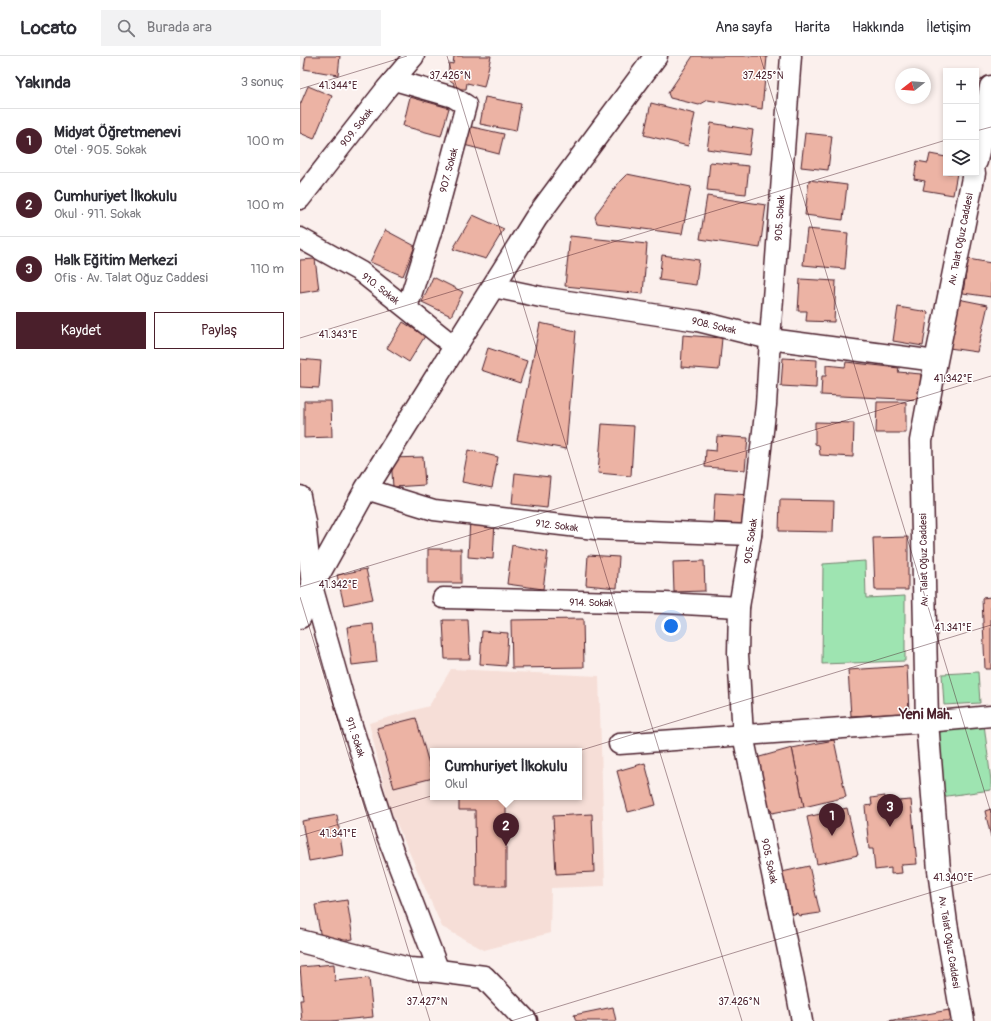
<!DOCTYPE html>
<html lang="tr">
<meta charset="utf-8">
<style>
:root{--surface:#fff;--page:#f2f2f3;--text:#2b2b33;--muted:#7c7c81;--line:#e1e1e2;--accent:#4a1f2b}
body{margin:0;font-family:Pangolin,sans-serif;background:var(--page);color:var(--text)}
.controls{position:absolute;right:12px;top:12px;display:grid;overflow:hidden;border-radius:0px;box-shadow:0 2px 6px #0003}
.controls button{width:36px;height:36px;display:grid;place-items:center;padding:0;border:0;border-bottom:1px solid var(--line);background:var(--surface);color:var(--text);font:20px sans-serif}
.compass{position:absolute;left:595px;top:12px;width:36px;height:36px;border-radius:50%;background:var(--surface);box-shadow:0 2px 6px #0003;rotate:253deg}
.you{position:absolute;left:371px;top:570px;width:14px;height:14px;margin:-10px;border:3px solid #fff;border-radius:50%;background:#1a73e8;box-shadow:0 0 0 6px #1a73e833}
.badge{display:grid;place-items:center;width:26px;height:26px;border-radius:50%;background:var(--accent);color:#fff;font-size:13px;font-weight:700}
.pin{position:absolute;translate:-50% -33px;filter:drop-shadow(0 1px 2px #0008)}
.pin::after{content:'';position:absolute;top:21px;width:14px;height:12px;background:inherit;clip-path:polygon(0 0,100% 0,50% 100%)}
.popup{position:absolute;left:130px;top:692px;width:152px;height:52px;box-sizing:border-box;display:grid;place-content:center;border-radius:0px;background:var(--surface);filter:drop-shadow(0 1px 3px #0005);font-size:13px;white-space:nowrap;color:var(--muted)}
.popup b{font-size:15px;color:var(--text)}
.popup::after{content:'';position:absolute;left:50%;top:100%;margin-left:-8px;border:8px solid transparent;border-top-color:var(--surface)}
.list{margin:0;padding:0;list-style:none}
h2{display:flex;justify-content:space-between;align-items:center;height:52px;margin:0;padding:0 16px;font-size:17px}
h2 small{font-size:13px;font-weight:400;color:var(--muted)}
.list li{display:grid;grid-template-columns:26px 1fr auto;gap:12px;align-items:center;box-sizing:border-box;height:64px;padding:0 16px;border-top:1px solid var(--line)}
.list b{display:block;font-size:15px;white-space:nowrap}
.list p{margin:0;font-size:13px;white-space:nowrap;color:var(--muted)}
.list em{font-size:13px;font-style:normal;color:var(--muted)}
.actions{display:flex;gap:8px;padding:12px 16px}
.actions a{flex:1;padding:9px 0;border:1px solid var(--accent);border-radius:0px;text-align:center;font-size:14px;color:var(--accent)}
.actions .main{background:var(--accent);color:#fff}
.icon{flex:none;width:22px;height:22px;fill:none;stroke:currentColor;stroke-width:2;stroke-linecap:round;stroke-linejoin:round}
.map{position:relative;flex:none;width:691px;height:965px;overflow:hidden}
header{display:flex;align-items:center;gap:24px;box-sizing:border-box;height:56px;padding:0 20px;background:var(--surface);border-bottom:1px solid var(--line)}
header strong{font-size:19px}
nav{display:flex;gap:22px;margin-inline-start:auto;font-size:14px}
.search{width:280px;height:36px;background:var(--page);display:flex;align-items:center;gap:10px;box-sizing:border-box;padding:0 14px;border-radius:0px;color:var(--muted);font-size:15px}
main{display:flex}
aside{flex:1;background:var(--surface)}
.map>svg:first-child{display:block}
.built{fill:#f6ded7;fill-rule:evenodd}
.green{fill:#9ee4b1;stroke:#74826e}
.building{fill:#ecb3a4;stroke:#4a1f2b}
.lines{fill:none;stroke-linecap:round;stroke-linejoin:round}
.street-casing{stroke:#4a1f2b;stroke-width:23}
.secondary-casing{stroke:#4a1f2b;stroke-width:25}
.street{stroke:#fff;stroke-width:20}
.secondary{stroke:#fff;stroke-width:22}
.ticks{fill:none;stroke:#4a1f2b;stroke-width:1;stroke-opacity:0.45}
.labels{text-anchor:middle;stroke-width:3;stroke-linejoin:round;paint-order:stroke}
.street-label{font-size:10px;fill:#4a1f2b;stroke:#fff}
.district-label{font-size:14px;font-weight:bold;fill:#4a1f2b;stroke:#fff}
.ticks-label{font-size:10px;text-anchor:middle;fill:#4a1f2b;stroke:#fff;stroke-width:3;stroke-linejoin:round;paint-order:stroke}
</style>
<header>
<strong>Locato</strong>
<div class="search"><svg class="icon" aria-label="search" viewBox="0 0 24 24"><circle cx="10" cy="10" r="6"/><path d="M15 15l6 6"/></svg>Burada ara</div>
<nav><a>Ana sayfa</a><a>Harita</a><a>Hakkında</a><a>İletişim</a></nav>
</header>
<main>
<aside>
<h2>Yakında<small>3 sonuç</small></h2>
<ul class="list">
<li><span class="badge">1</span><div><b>Midyat Öğretmenevi</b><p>Otel · 905. Sokak</p></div><em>100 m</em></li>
<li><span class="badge">2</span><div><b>Cumhuriyet İlkokulu</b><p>Okul · 911. Sokak</p></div><em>100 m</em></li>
<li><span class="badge">3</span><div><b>Halk Eğitim Merkezi</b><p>Ofis · Av. Talat Oğuz Caddesi</p></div><em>110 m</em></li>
</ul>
<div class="actions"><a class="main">Kaydet</a><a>Paylaş</a></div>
</aside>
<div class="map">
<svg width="691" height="965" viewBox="0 0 691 965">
<rect width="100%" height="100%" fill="#fbf0ed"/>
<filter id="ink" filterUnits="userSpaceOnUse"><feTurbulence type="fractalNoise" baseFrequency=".025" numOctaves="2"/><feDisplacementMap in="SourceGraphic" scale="8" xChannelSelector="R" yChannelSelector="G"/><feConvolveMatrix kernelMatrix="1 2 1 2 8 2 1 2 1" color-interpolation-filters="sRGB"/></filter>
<g filter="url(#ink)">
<path class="built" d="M151 613 299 620 305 830 251 832 250 877 184 894 142 871 89 750 69 667 129 650ZM133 695H279V741H133Z"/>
<g class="green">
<path d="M565 505 566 542 605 540V605L522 608 523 508Z"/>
<path d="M678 616 680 647 644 649 642 618Z"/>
<path d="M684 668 691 725V734L640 741 636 677 642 673Z"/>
</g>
<g class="building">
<path d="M6 0H40L38 19 4 13Z"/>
<path d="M154 0H191L184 31 167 27 166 33H153L154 27 148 23 149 7 153 8Z"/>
<path d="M393 0H460L467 1 462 53 408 44 399 49 370 42 368 37Z"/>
<path d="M8 30 32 40 14 83 0 77V49Z"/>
<path d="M110 41 149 52 141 80 103 70Z"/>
<path d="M185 41 221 48 216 75 180 68Z"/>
<path d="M351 47 395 58 388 90 344 79Z"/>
<path d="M411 67 453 74 449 99 407 93Z"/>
<path d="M168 70 204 78 199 98 164 89Z"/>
<path d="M505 77 532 80 528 114 501 111Z"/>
<path d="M630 98 646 101V117H657L653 139 623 134 625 125 614 123 617 105 628 107Z"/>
<path d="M410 106 449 110 446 138 407 134Z"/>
<path d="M327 118 391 131 382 178 297 167 295 161 298 155 320 125Z"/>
<path d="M509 124 547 129 543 164 505 159Z"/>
<path d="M407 140 466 149 460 192 400 183Z"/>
<path d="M173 159 204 173 186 203 153 193Z"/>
<path d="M507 173 548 177 545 213 503 209Z"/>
<path d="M85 174 115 190 103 220 70 206Z"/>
<path d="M270 180 347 188 343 238 265 230Z"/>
<path d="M362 199 399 204 396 229 359 224Z"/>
<path d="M15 203 19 234 0 237V204Z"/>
<path d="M668 203 691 207V241L663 237Z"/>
<path d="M133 221 163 236 151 260 122 246Z"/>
<path d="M500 223 536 225 534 266 506 265 507 255H498Z"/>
<path d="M658 243 688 249 677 296 649 292Z"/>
<path d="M598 251 628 256 623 290 593 285Z"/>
<path d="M103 266 125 280 109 306 87 292Z"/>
<path d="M240 267 276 275 266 393 217 384Z"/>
<path d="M383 279 422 282 419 314 381 311Z"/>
<path d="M188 292 227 305 220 327 181 314Z"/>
<path d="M483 302 517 304 516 332 481 330Z"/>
<path d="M0 303 21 305 19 332 0 331Z"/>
<path d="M546 306 599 312 598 316 621 318V344L521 339 522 320H526V309L545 311Z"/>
<path d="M4 345H31L32 381 4 382Z"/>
<path d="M577 346H606V377H576Z"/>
<path d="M515 366 554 367 553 401 520 399 519 389 515 388Z"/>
<path d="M302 368 334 370 331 420 298 417Z"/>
<path d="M417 380 448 382 445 414 405 411 406 394 416 395Z"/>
<path d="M168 394 198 401 192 432 162 426Z"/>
<path d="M123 401 125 429 93 431 91 402Z"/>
<path d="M215 417 250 421 247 452 212 448Z"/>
<path d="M415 437 451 439 449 469 413 466Z"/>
<path d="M480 444 534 445 533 476 479 475Z"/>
<path d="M170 463 195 465 193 503 168 501Z"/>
<path d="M608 481V534H575L573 482Z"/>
<path d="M212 489 248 496 243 533 207 528Z"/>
<rect x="128" y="493" width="33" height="34"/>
<path d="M288 499 319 501 317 532 286 529Z"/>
<path d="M404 505 405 535 374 536 373 506Z"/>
<path d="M66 513 73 543 44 549 37 519Z"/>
<path d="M691 541V613H685L682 542Z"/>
<path d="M283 563 284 611 212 612 211 564Z"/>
<path d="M143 564H168L170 603H145Z"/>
<path d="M73 568 77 606 52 609 47 571Z"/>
<path d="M182 575 208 577 206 610 180 608Z"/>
<path d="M607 610 609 657 551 660 548 614Z"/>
<path d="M116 662 133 722 94 732 77 672Z"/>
<path d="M534 684 546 741 504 751 492 692Z"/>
<path d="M492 692 504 751 472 757 471 754 468 755 456 702Z"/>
<path d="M345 707 356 749 328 756 317 715Z"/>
<path d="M585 740V749L596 748 597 745 611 744 617 808 601 809 602 817 591 818V812L575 814 573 793H569L565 750 572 749 571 742Z"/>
<path d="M159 741H206V830H176L175 754H159Z"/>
<path d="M547 752 558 799 517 808 507 761Z"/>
<path d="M691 753V781L685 755Z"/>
<path d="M292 758 294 816 256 818 253 760Z"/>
<path d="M37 759 43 799 9 805 2 765Z"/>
<path d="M509 810 520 857 499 860 497 857 491 859 482 816Z"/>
<path d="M47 844 53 883 22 888 15 849Z"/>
<path d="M34 908 35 925 69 922 73 961 31 965H2L0 944H3L0 911Z"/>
<path d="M313 951 316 965H276L274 959Z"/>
<path d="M649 954 651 965H588Z"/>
</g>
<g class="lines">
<defs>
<g id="street">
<path d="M491 0 470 283 466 349 451 479 439 551 438 598 443 679 494 923 502 965"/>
<path d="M94 24 153 41 166 49 136 160 107 252"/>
<path d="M0 143 86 33 114 0"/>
<path d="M0 182 61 216 155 291"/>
<path d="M193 231 241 241 398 265 470 283 636 305"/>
<path d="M66 433 134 454 295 473 451 479"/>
<path d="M0 440 5 466 12 530 47 654 86 777 139 915"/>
<path d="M143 542 365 547 439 551"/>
<path d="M319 688 627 666 691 660"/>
</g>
<g id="secondary">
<path d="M676 105 691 31"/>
<path d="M0 561 12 530 66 433 236 162 356 0"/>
<path d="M0 885 109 913 139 915 184 921 226 965"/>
<path d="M663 965 646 867 639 814 627 666 621 385 636 305 674 117"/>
</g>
</defs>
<use href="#street" class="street-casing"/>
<use href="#secondary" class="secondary-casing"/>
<use href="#street" class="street"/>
<use href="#secondary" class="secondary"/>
</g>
</g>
<path class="ticks" d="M147 0 442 965M460 0 691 757M0 33 107 0M676 75 691 71M0 282 646 84M0 531 691 320M0 541 130 965M0 780 691 569M211 965 691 818"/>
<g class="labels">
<g class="street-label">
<text transform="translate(56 71) rotate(-52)" y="4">909. Sokak</text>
<text transform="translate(148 114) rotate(-75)" y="4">907. Sokak</text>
<text transform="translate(479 162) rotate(-86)" y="4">905. Sokak</text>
<text transform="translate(660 183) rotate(-79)" y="4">Av. Talat Oğuz Caddesi</text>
<text transform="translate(81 232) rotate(38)" y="4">910. Sokak</text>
<text transform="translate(414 269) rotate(13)" y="4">908. Sokak</text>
<text transform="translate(257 469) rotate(7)" y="4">912. Sokak</text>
<text transform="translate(450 485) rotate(-82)" y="4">905. Sokak</text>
<text transform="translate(623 504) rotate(-91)" y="4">Av. Talat Oğuz Caddesi</text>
<text transform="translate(291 546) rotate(1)" y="4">914. Sokak</text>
<text transform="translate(56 681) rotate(72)" y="4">911. Sokak</text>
<text transform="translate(470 805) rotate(78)" y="4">905. Sokak</text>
<text transform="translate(650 886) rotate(81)" y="4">Av. Talat Oğuz Caddesi</text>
</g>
<g class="district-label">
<text x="626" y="663">Yeni Mah.</text>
</g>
</g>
<g class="ticks-label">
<text x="150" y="23">37.426°N</text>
<text x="463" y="23">37.425°N</text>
<text x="38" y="33">41.344°E</text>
<text x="38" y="282">41.343°E</text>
<text x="653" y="326">41.342°E</text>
<text x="38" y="532">41.342°E</text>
<text x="653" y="575">41.341°E</text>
<text x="38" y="781">41.341°E</text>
<text x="653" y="825">41.340°E</text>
<text x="127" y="949">37.427°N</text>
<text x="439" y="949">37.426°N</text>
</g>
</svg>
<div class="controls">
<button>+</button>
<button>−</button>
<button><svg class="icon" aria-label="layers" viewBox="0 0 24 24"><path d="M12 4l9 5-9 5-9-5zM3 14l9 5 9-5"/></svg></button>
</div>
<svg class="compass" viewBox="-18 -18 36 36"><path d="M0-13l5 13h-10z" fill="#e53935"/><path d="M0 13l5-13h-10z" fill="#7c7c81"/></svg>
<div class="you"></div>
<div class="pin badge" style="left:532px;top:780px">1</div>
<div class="pin badge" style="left:206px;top:790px">2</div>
<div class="popup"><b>Cumhuriyet İlkokulu</b>Okul</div>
<div class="pin badge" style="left:590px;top:771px">3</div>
</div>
</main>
